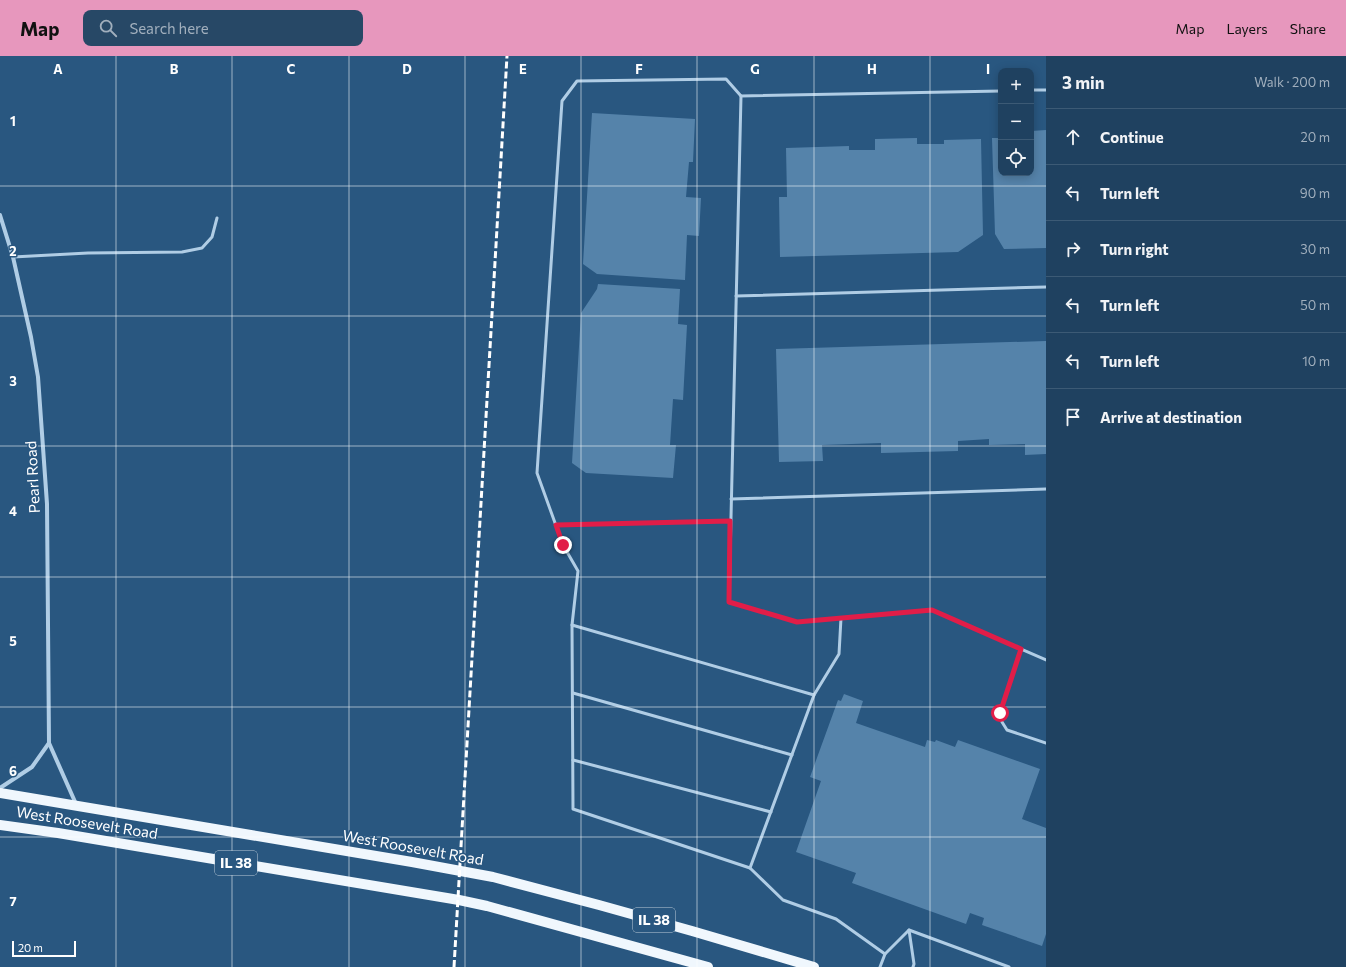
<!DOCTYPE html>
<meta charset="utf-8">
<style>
:root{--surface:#1f4160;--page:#274866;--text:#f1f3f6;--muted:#a1afbd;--line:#3c5a75;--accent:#e797bd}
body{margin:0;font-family:Commissioner,sans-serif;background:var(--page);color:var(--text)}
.controls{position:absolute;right:12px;top:12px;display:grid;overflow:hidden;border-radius:8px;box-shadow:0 2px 10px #0003}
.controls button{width:36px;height:36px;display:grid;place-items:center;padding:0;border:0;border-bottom:1px solid var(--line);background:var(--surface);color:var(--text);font:20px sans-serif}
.scale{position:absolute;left:12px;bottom:10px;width:64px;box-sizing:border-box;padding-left:4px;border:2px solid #fff;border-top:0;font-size:11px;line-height:14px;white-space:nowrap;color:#fff;-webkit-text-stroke:3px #295780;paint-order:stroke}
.stop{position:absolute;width:12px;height:12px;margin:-9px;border:3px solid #e11d48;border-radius:50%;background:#fff}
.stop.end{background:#e11d48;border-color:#fff;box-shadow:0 1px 4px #0008}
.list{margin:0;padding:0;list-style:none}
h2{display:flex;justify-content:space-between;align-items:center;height:52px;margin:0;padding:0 16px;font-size:17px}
h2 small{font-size:13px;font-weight:400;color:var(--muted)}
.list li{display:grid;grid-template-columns:26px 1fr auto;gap:12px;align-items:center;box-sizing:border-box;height:56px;padding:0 16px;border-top:1px solid var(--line)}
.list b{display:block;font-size:15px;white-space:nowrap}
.list em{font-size:13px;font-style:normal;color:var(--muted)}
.icon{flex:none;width:22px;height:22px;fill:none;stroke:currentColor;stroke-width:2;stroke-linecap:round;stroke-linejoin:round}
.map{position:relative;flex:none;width:1046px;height:911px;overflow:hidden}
header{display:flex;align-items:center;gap:24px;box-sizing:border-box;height:56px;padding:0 20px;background:var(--accent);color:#111}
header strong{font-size:19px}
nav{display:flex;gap:22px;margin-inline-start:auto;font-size:14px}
.search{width:280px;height:36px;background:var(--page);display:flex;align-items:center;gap:10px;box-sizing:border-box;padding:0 14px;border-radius:8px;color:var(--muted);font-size:15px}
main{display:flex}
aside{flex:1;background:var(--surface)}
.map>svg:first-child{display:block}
.building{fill:#5583aa}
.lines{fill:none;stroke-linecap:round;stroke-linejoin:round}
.lane{stroke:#b0cde5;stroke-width:3}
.street{stroke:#b0cde5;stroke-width:4}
.primary{stroke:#f0f7fd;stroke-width:10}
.rail{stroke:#fff;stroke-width:3;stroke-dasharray:7 3;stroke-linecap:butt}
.route{stroke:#e11d48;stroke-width:5}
.grid{fill:none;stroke:#fff;stroke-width:1;stroke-opacity:0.55}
.labels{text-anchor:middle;stroke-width:3;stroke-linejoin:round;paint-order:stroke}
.shield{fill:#295780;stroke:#bfcdd9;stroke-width:1}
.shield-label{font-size:14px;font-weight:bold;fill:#fff}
.street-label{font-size:15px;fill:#fff;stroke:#295780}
.grid-label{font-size:13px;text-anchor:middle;font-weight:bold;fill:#fff;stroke:#295780;stroke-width:3;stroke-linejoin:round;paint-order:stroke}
</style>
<header>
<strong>Map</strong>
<div class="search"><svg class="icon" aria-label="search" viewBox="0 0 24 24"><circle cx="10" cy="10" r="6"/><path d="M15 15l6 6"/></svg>Search here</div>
<nav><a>Map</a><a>Layers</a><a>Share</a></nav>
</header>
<main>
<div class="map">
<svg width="1046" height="911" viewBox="0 0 1046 911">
<rect width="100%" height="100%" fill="#295780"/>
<g class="building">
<path d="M592 57 695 63 693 106H689L686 141 701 142 699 180 687 179 685 224 597 218 583 208Z"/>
<path d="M1046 74V192L1004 193 995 178 992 82H1001V117H1031V75Z"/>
<path d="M917 82V88H944V84L981 83 983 179 958 196 780 201 779 141H787L786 92 849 90V94H875V83Z"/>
<path d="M598 228 680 233 678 268 687 269 683 344 673 343 670 389H676L673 422 586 417 572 407 581 257 597 233Z"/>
<path d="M1046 285V398L1025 399V388L989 389V383L958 385V395L881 397V387L822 389 823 405 779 406 776 293Z"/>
<path d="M844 638 863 645 856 667 925 691 927 684 935 686 936 684 955 691 958 684 1040 713 1022 763 1046 772V878L1042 890 982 869 984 862 970 857 966 868 852 827 856 817 796 796 821 725 810 721 838 644 841 645Z"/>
</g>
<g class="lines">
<g class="lane">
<path d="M1031 34H1046"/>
<path d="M1001 35 741 40 729 546 797 566 932 554 1046 604"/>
<path d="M13 201 88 197 182 196 202 192 212 181 217 162"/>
<path d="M736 240 1046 231"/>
<path d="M731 443 1046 433"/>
<path d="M556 469 730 465"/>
<path d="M841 562 839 598 814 639 572 569 573 753 750 812 783 844 836 863 885 898"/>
<path d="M572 569 578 515 563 489 537 417 562 45 577 25 726 23 741 40"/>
<path d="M1021 593 1000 657 1002 666 1007 674 1046 687"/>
<path d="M573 637 792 699"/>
<path d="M573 704 771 756"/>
<path d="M750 812 814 639"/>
<path d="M909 874 1009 911"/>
<path d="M880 911 885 898 909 874 914 908 913 911"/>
</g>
<g class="street">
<path d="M0 159 13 201 31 281 38 321 47 448 49 687 76 748"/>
<path d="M0 732 32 711 49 687"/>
</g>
<g class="primary">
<path d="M0 737 412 806 493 821 599 849 692 875 814 911"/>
<path d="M0 769 58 777 459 844 487 850 708 911"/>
</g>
<path class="rail" d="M454 911 507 0"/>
</g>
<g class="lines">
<path class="route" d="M563 489 556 469 730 465 729 546 797 566 932 554 1021 593 1000 657"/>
</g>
<path class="grid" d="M116 0V911M232 0V911M349 0V911M465 0V911M581 0V911M697 0V911M814 0V911M930 0V911M0 130H1046M0 260H1046M0 390H1046M0 521H1046M0 651H1046M0 781H1046"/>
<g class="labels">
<g class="shield">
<rect x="215" y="795" width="42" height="24" rx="3"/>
<rect x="633" y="852" width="42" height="24" rx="3"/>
</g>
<g class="shield-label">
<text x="236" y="812">IL 38</text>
<text x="654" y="869">IL 38</text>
</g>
<g class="street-label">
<text transform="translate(33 421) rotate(-93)" y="5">Pearl Road</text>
<text transform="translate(87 767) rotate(9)" y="5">West Roosevelt Road</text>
<text transform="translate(413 792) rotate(10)" y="5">West Roosevelt Road</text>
</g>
</g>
<g class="grid-label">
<text x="58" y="18">A</text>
<text x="174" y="18">B</text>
<text x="291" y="18">C</text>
<text x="407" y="18">D</text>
<text x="523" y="18">E</text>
<text x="639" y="18">F</text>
<text x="755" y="18">G</text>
<text x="872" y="18">H</text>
<text x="988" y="18">I</text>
<text x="13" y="70">1</text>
<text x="13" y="200">2</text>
<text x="13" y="330">3</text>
<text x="13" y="460">4</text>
<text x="13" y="590">5</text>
<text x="13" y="720">6</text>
<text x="13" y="850">7</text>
</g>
</svg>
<div class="controls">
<button>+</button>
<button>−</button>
<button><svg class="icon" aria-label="locate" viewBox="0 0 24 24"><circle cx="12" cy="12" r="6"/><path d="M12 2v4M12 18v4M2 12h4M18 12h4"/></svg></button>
</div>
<div class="scale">20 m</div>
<div class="stop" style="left:1000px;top:657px"></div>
<div class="stop end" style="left:563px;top:489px"></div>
</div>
<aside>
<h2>3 min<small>Walk · 200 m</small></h2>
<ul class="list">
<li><svg class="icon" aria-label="ahead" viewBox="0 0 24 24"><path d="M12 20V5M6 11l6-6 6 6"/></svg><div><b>Continue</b></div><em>20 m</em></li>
<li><svg class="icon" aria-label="left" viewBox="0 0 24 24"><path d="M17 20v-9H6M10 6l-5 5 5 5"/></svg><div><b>Turn left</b></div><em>90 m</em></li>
<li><svg class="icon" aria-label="right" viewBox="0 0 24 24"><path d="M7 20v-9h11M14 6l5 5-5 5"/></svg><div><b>Turn right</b></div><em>30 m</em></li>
<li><svg class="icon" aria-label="left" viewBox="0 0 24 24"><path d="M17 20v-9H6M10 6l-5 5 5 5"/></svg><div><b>Turn left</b></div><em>50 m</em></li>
<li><svg class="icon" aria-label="left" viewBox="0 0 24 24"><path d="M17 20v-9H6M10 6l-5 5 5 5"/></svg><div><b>Turn left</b></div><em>10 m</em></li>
<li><svg class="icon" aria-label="arrive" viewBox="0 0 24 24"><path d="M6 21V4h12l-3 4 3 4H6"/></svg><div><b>Arrive at destination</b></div></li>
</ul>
</aside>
</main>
